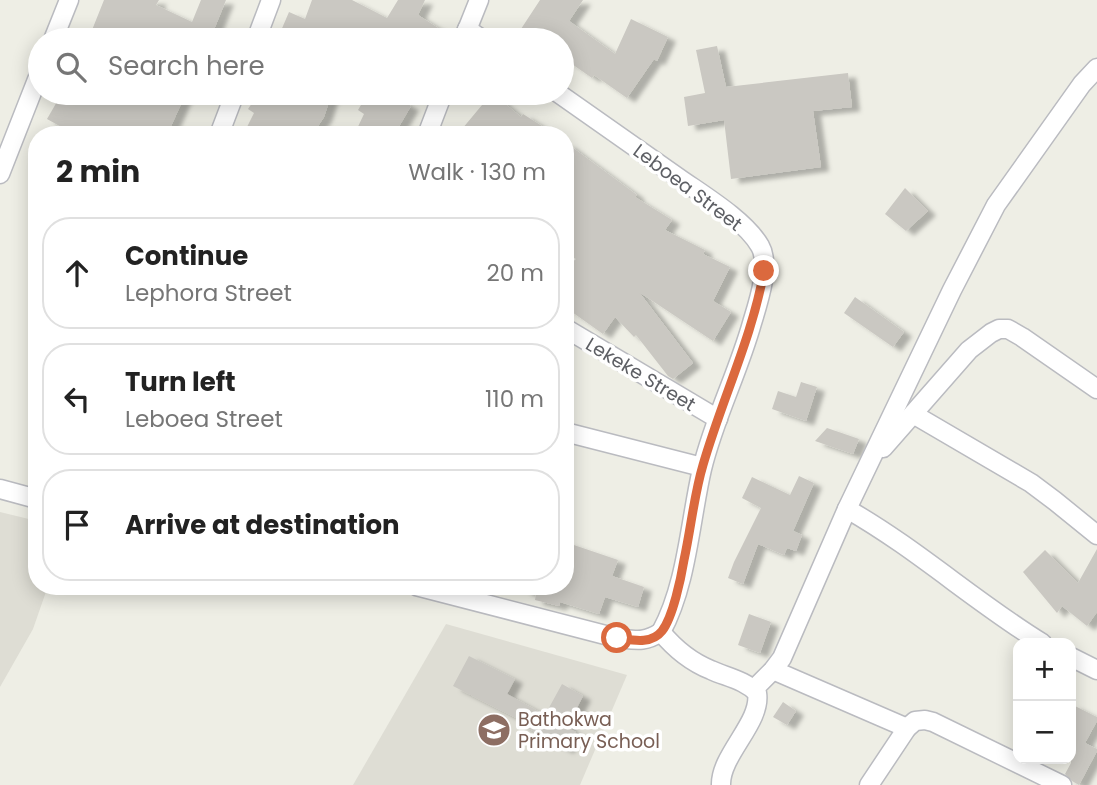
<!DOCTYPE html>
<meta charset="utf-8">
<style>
:root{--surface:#fff;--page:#f6f6f6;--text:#222;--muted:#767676;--line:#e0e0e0}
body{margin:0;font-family:Poppins,sans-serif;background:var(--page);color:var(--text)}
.controls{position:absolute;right:21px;bottom:21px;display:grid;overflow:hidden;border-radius:14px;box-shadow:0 4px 18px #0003}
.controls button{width:63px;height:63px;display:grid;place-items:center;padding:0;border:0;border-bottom:2px solid var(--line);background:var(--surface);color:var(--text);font:35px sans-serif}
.stop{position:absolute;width:21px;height:21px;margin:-16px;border:5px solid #db693e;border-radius:50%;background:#fff}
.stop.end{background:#db693e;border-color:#fff;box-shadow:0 2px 7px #0008}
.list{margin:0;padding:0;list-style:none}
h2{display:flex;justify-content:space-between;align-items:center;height:91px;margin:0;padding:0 28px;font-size:30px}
h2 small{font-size:23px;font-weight:400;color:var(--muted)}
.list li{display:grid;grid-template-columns:46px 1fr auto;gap:21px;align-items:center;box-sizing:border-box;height:112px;margin:0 14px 14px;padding:0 14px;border:2px solid var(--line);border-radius:28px}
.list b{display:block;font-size:26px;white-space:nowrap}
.list p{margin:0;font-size:23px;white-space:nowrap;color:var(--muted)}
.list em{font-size:23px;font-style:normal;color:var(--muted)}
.icon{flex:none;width:38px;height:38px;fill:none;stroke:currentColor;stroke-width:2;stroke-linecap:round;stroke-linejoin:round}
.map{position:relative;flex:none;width:1097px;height:785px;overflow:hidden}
.search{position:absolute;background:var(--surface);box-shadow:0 4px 18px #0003;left:28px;top:28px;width:546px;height:77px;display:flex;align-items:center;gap:18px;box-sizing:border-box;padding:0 24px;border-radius:38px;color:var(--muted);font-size:26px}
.panel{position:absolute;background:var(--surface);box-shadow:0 4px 18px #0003;left:28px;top:126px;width:546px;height:469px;border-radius:28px}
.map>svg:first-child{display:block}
.education{fill:#deddd4}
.building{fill:#cac8c2;filter:url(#shadow)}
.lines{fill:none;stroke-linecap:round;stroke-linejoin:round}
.minor-casing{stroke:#babbc0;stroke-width:21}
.minor{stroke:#fff;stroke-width:18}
.route{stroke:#db693e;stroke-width:9}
.labels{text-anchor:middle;stroke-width:7;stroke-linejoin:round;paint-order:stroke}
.street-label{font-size:19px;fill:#5d5f64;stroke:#fff}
.education-label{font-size:19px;fill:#785e54;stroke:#fff;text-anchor:start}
</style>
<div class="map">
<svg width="1097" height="785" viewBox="0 0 1097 785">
<defs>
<filter id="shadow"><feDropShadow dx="8" dy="4.5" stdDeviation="2" flood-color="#0004"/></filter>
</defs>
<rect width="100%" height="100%" fill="#eeeee5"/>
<g class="education">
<path d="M0 512 37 521V586H48L33 629 0 687Z"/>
<path d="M446 624 627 675 580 785H353Z"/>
</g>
<g class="building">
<path d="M104 0H159L156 5 192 22 201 0H226L213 32 231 40H88Z"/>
<path d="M312 0H352L387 18 398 0H425L418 15 452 37V40H277L289 12 305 19Z"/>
<path d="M540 0H583L569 21 615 54 631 19 668 37 657 61 654 59 627 98 594 75 592 78 562 57V40H538L521 29Z"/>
<path d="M717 46 726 87 848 73 852 107 813 111 821 167 731 179 724 120 688 126 684 97 705 93 696 50Z"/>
<path d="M62 93H186L167 135H76L47 119Z"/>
<path d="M259 93H332L324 117 312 135H243L254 113 248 109Z"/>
<path d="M368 93H389L411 106 394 135H354L364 114 358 110Z"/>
<path d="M492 93 521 117 523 114 556 135H457Z"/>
<path d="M565 142 637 195 635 197 672 220 665 230 705 250 703 254 730 267 713 301 731 312 713 341 639 292 693 363 673 379 668 376 636 335 634 337 615 317 603 334 565 307V268L576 259 565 252Z"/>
<path d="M905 188 928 211 906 231 885 214Z"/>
<path d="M855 297 904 332 893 347 844 313Z"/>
<path d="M801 382 817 387 806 421 772 409 778 391 796 397Z"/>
<path d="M827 428 859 439 853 454 815 441Z"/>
<path d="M799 476 814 483 793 531 802 535 796 551 787 548 784 555 758 544 743 584 728 578 734 562 761 508 742 498 752 477 790 495Z"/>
<path d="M565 542 618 560 612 576 644 587 638 607 605 597 599 614 560 602 559 606 535 600 536 594 523 590 524 586H565Z"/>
<path d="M1097 549V612L1087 626 1062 606 1057 613 1023 572 1045 550 1078 583Z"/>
<path d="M749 614 771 622 760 653 738 645Z"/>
<path d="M469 656 515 679 507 694 545 715 562 684 583 696 567 727 576 732 566 749 520 724 522 721 453 686Z"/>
<path d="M783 702 796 711 787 725 773 717Z"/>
<path d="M1071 704 1097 717V721L1085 743 1097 749V751L1079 785 1072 781 1065 774 1071 763Z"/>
</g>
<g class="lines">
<defs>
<g id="minor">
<path d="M467 29 483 40"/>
<path d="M53 40 69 0"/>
<path d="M256 40 271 0"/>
<path d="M463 40 479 0"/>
<path d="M558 93C598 121 639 150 679 178 703 195 745 220 760 246 771 265 758 303 752 323 738 373 714 419 702 469 690 521 687 585 661 632"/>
<path d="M219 135 235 93"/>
<path d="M427 135 443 93"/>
<path d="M0 174 40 72"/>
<path d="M565 328 718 419"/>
<path d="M913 414 1031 483 1055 501 1097 535"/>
<path d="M565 432 702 467"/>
<path d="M883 448 969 350 991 333 999 329H1008L1022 337 1097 389"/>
<path d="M0 489 37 499"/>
<path d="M847 509C916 548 975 602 1042 643"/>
<path d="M416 586 617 638C636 640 644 643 661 632"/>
<path d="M661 632C675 649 691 662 711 670 726 677 745 680 757 693 762 722 720 755 721 785"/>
<path d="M1071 657 1097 670"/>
<path d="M773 670 907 728"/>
<path d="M754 689 773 670 782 658 847 509 952 290 996 205 1082 84 1097 68"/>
<path d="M869 785 907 728 915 721 925 720 933 722 1062 785"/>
</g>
</defs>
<use href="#minor" class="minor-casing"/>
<use href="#minor" class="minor"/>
</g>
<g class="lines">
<path class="route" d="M617 638C632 640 651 645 662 631 673 617 681 578 684 560 691 528 694 495 703 465 722 399 752 338 764 271"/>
</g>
<defs>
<symbol id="school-disc" viewBox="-11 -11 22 22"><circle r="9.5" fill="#8d6e63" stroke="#fff"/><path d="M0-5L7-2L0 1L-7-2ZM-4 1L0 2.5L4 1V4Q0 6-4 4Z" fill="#fff"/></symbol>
</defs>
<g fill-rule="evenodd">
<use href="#school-disc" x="475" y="711" width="38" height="38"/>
</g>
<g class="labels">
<g class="street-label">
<text transform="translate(688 187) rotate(37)" y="7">Leboea Street</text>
<text transform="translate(641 374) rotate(31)" y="7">Lekeke Street</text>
</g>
<g class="education-label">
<text x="518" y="726">Bathokwa<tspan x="518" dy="22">Primary School</tspan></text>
</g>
</g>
</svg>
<div class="controls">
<button>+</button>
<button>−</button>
</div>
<div class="stop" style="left:617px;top:638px"></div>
<div class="stop end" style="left:764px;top:271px"></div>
<div class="search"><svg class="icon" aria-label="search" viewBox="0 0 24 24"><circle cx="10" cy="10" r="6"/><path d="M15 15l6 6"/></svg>Search here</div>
<section class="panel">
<h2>2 min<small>Walk · 130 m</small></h2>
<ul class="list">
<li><svg class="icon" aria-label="ahead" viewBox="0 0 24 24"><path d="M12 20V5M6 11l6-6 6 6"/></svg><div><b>Continue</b><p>Lephora Street</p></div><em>20 m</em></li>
<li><svg class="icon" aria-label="left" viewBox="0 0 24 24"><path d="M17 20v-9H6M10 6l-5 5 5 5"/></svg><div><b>Turn left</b><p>Leboea Street</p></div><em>110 m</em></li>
<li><svg class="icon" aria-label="arrive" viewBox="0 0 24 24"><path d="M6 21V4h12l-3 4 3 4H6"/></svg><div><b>Arrive at destination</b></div></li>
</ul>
</section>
</div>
